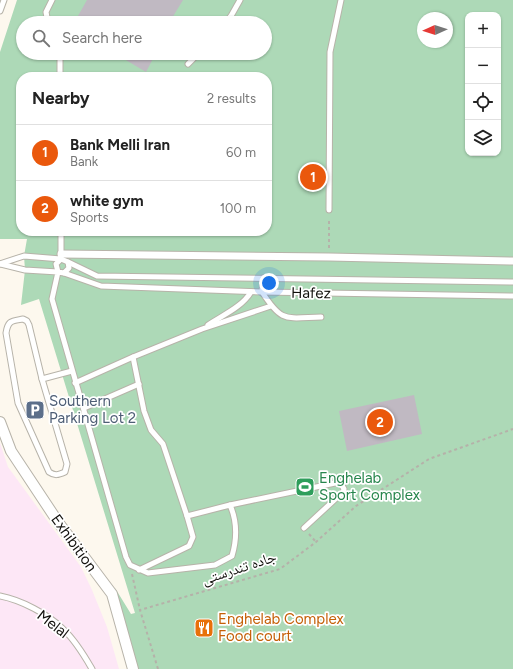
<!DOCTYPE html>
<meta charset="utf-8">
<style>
:root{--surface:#fff;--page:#f2f2f2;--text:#222;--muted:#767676;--line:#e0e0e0;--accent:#ea580c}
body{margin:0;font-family:Figtree,"Noto Naskh Arabic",sans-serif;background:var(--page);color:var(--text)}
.controls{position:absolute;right:12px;top:12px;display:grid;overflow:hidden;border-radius:8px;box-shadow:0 1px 3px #0004}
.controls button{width:36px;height:36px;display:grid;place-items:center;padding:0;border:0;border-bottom:1px solid var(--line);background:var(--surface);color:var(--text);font:20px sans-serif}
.compass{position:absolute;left:417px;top:12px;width:36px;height:36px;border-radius:50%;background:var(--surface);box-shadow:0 1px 3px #0004;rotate:267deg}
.you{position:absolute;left:269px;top:283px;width:14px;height:14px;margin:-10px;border:3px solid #fff;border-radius:50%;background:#1a73e8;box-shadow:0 0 0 6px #1a73e833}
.badge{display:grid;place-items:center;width:26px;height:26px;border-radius:50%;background:var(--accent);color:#fff;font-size:13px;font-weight:700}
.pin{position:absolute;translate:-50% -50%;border:2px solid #fff;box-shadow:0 1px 4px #0006}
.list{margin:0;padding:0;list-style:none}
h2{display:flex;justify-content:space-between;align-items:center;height:52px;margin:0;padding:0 16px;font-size:17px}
h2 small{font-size:13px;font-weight:400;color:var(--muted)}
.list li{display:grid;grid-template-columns:26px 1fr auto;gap:12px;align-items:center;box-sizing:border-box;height:56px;padding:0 16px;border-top:1px solid var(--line)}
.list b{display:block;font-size:15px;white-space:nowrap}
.list p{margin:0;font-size:13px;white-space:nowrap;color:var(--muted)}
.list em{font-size:13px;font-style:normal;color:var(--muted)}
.icon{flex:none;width:22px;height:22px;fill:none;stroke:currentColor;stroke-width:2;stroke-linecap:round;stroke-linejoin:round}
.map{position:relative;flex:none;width:513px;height:669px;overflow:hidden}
.search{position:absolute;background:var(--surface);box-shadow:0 1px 3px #0004;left:16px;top:16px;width:256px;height:44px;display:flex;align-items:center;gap:10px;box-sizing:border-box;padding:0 14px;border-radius:22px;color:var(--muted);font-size:15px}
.panel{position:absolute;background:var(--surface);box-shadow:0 1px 3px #0004;left:16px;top:72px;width:256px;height:164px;border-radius:16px}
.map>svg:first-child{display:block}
.commercial{fill:#fde7f6}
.green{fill:#add9b7;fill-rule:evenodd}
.building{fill:#c0b9c2}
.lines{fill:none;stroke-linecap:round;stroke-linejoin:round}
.service-casing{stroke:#b7b3a9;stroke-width:7}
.pedestrian-casing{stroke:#b7b3a9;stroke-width:9}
.minor-casing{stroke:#b7b3a9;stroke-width:12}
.path{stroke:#b5b1a9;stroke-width:2;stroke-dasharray:3 3;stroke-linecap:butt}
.service{stroke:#fff;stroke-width:5}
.pedestrian{stroke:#fff;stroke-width:7}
.minor{stroke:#fff;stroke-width:10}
.labels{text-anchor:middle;stroke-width:3.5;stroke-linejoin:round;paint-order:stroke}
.street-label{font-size:15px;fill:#11100c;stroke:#fff}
.service-label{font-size:15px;fill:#4e5e75;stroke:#fff;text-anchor:start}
.leisure-label{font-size:15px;fill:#27864d;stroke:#fff;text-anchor:start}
.food-label{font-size:15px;fill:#c56008;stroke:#fff;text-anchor:start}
</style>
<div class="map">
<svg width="513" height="669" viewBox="0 0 513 669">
<rect width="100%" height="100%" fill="#fdf8ee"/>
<path class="commercial" d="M0 443 8 467 81 567 92 590 107 627 119 669H0Z"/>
<path class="green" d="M17 0H513V669H138L115 588 131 614 135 613 39 299 21 305 25 270 24 256 27 239H0V52ZM468 15H498V153H468ZM423 18H447V42H423ZM23 23H265V53H23ZM21 77H267V231H21Z"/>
<g class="building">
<path d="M87 0H183L169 23H74Z"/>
<path d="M114 53H156L146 72Z"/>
<path d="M414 395 422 434 347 451 339 411Z"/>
</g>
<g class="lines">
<defs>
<g id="service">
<path d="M0 11 4 0"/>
<path d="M48 23 46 12 52 0"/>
<path d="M225 23 231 16 240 0"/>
<path d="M60 53V77"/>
<path d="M188 64 199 53"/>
<path d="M329 210 330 52 341 0"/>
<path d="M61 259 68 262 69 268 64 273 58 272 56 264Z"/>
<path d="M68 262 97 276 513 282"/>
<path d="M0 264 25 270 58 272 52 299 126 557 130 565 148 573 215 565 232 556C237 539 237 521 230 505L187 516 163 444 151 430 144 411 133 357 202 329 271 306"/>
<path d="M0 264 24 256 61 259V231"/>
<path d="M64 273 101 286 262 292 513 296"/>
<path d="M263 278 262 292C282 323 285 318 321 317"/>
<path d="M23 319 27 321 29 325 42 379 67 464 65 472C58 475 55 476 49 472L18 403 6 333C8 320 12 321 23 319Z"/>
<path d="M208 325C223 315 242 307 251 292"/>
<path d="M42 379 72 371"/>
<path d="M75 383 133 357"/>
<path d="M84 408 139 384"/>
<path d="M230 505 340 482 344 489 343 492 304 528"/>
<path d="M139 570 189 546 193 537 187 516"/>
<path d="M0 596C21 600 48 614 63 629 75 640 84 655 92 669"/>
</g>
<path id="pedestrian" d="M61 254 329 257 513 261"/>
<path id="minor" d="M0 422 11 451 58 522 112 594 133 669"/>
</defs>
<use href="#service" class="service-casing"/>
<use href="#pedestrian" class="pedestrian-casing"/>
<use href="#minor" class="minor-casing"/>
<g class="path">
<path d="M329 248V218"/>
<path d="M309 534 316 542"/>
<path d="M132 574 140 610"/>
<path d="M158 669 140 610 280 569 316 542 356 506 429 459 513 429"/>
</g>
<use href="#service" class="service"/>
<use href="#pedestrian" class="pedestrian"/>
<use href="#minor" class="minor"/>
</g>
<defs>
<symbol id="parking-square" viewBox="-11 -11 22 22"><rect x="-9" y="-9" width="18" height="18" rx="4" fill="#5c6f8a" stroke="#fff"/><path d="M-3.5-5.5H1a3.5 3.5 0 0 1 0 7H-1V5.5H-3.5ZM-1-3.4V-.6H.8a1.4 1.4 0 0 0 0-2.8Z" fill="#fff"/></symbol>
<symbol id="stadium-square" viewBox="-11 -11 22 22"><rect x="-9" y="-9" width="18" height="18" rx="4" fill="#2e9e5b" stroke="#fff"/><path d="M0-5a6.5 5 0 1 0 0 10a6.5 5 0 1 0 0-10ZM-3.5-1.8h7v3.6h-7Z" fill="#fff"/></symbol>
<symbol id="restaurant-square" viewBox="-11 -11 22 22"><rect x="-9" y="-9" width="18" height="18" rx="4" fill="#e8710a" stroke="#fff"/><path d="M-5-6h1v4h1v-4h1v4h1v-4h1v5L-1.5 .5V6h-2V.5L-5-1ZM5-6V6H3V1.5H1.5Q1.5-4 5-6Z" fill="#fff"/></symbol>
</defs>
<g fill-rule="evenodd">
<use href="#parking-square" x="24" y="399" width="22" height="22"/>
<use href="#stadium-square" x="294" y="476" width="22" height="22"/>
<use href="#restaurant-square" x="193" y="617" width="22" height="22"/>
</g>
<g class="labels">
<g class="street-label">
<text transform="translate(311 293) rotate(1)" y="5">Hafez</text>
<text transform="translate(74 543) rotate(54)" y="5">Exhibition</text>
<text transform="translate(239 568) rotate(-18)" y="5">جاده تندرستی</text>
<text transform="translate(53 624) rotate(38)" y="5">Melal</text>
</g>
<g class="service-label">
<text x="49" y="406">Southern<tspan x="49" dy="17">Parking Lot 2</tspan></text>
</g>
<g class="leisure-label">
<text x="319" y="483">Enghelab<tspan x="319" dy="17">Sport Complex</tspan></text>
</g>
<g class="food-label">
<text x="218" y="624">Enghelab Complex<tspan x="218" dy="17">Food court</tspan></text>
</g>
</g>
</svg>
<div class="controls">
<button>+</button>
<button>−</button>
<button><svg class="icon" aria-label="locate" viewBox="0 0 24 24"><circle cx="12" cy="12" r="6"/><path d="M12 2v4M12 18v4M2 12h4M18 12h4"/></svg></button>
<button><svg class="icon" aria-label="layers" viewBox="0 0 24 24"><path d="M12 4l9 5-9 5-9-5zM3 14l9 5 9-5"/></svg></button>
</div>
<svg class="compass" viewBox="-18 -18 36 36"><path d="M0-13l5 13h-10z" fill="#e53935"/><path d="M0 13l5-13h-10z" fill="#767676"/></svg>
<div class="you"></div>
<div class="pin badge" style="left:313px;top:177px">1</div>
<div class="pin badge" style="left:380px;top:422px">2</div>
<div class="search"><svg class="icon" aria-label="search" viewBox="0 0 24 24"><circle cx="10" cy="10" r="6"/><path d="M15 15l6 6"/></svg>Search here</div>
<section class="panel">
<h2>Nearby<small>2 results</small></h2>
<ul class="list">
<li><span class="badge">1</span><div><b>Bank Melli Iran</b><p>Bank</p></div><em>60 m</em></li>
<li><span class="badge">2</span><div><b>white gym</b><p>Sports</p></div><em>100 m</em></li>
</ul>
</section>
</div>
